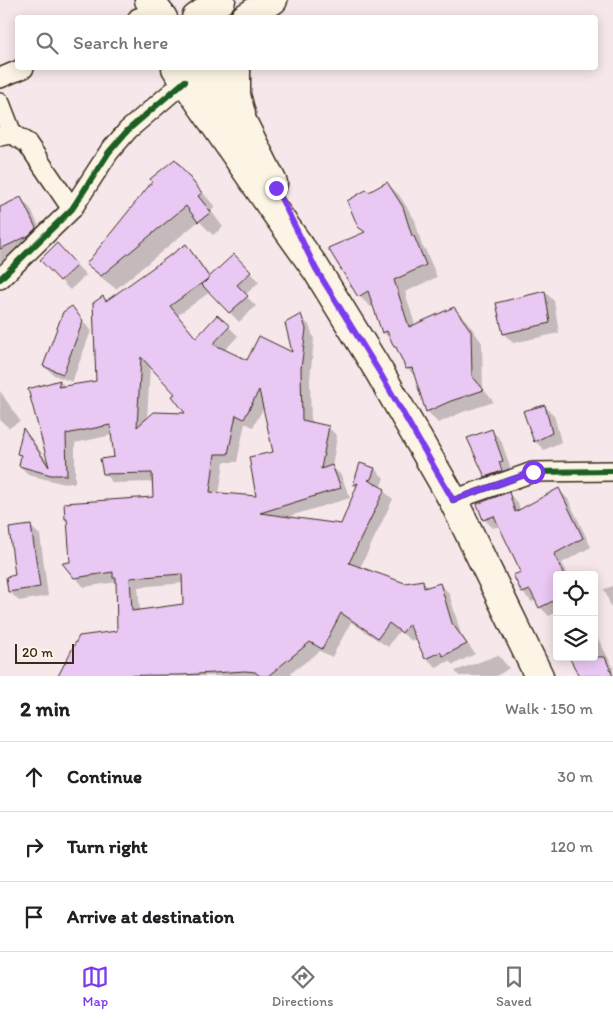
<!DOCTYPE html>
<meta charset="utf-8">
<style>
:root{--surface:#fff;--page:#f2f2f2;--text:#202124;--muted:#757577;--line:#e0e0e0;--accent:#7c3aed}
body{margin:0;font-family:Itim,sans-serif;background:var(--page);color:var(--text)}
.controls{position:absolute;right:15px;bottom:15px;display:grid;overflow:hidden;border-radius:5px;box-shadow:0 2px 12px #0003}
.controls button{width:45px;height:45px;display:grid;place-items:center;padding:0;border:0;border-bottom:1px solid var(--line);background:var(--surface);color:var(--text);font:25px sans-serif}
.scale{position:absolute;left:15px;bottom:12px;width:59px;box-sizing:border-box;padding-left:5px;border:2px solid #3b2a1e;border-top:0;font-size:14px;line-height:18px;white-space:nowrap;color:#3b2a1e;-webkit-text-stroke:4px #fcf5e5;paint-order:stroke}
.stop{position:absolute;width:15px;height:15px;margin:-11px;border:4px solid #7c3aed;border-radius:50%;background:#fff}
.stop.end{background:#7c3aed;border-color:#fff;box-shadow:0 1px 5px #0008}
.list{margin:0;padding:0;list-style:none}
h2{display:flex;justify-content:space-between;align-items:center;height:65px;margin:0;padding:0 20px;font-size:21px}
h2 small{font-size:16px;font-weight:400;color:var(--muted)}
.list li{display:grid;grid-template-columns:32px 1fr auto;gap:15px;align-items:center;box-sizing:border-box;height:70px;padding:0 20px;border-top:1px solid var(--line)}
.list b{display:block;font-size:19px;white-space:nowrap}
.list em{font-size:16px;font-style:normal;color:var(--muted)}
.icon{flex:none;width:28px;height:28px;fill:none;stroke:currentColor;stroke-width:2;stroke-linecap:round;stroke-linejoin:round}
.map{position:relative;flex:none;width:613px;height:676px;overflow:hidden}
.search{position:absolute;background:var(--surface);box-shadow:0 2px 12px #0003;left:15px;right:15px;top:15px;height:55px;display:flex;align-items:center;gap:12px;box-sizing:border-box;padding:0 18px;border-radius:5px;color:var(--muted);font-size:19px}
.sheet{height:275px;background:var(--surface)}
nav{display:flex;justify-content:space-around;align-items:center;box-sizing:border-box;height:70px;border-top:1px solid var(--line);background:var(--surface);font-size:14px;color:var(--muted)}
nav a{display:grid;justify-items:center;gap:2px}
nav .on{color:var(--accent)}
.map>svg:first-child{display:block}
.shadow{fill:#0003;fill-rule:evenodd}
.building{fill:#e9c8f4;stroke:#3b2a1e;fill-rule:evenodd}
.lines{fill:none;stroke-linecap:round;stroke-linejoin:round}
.street-casing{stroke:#3b2a1e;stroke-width:22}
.secondary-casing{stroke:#3b2a1e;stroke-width:31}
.street{stroke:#fcf5e5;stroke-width:19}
.secondary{stroke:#fcf5e5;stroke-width:28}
.cycleway-casing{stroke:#fcf5e5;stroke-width:9}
.cycleway{stroke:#1b5e20;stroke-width:6}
.route{stroke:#7c3aed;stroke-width:6}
</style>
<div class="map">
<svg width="613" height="676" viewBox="0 0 613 676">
<rect width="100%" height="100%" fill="#f6e8ea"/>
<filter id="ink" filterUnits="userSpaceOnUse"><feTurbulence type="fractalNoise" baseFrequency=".02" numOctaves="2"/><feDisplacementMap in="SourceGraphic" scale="10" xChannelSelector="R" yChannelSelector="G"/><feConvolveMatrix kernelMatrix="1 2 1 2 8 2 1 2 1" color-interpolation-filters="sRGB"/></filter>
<g filter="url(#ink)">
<g class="shadow">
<path d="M174 161 188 175 215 207 211 211 223 227 213 235 199 221 116 289 102 278 88 264 153 181Z"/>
<path d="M387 183 399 195 415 220 422 246 425 249 437 277 405 292 415 325 454 308 466 320 482 343 483 389 494 402 463 412 438 423 427 411 416 377 407 368 393 342 383 332 374 305 371 307 359 296 366 233 359 226 369 193Z"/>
<path d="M21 198 30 208 45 238 37 246 0 263V209Z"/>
<path d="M185 246 195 255 211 278 243 265 259 282 245 295 256 306 239 322 210 292 178 315 197 339 229 327 238 336 224 351 247 361 293 354 300 316 309 325 314 339 310 379 311 423 328 427 337 436 332 467 341 475 350 498 283 518 342 526 357 488 354 485 361 464 375 469 384 478 380 488 393 499 360 568 404 584 423 582 429 588 440 584 449 593 461 634 475 654 453 665 449 661 436 667 426 658 416 636 412 641 399 631 388 647 351 622 332 657 320 651 291 673V676H59L80 637 119 632 117 582 84 587 75 577 71 563 69 521 66 519 155 498 154 482 113 483 104 473 115 458 112 435 75 443V483H61L29 475 20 466 22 457 19 453 24 431 32 439 50 465 30 390 60 381 66 387 98 382 107 302ZM150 365 177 394 187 414 147 420ZM264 407 274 453 258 498 219 494 224 462H237L245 423 253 427ZM184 583V605L140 611 138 587Z"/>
<path d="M66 254 86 275 70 290 41 260Z"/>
<path d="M545 292 554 301 559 333 513 343 504 334Z"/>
<path d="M72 308 91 331 72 382 54 375 44 366Z"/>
<path d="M0 391 20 421 9 428 0 420Z"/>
<path d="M544 406 554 415 561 442 544 450 535 441Z"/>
<path d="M492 431 501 440 511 470 495 486 486 476Z"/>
<path d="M559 490 568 499 591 547 562 563 568 575H557V612L549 616 540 607 536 600 532 602 523 593 522 572 500 526 493 528 484 519 509 494 518 503 520 510Z"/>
<path d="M30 526 40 535 48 596 19 601 9 591 16 576Z"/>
<path d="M613 586V612L604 589Z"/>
<path d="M594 631 613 667V676H580L594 657Z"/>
<path d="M498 655 509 668 497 676H459L455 671Z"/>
</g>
<g class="building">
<path d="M175 159 202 193 198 196 211 212 198 222 186 206 101 276 86 264 152 182 150 179Z"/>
<path d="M387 182 403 207 412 236H414L426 265 394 280 409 327 454 307 471 331 472 376 484 390 451 401 426 412 412 368 406 369 396 347H394L387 331 382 333 368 291 358 297 328 248 365 232 358 227 347 201 366 190 369 192Z"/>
<path d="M21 197 36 228 28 236 0 249V207Z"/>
<path d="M57 243 77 265 60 281 40 260Z"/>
<path d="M186 244 209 277 234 254 251 272 237 285 248 296 229 313 202 285 209 278 170 306 196 338 217 315 230 326 213 344 247 360 259 336 292 352 285 323 301 314 306 329 301 369 302 420 329 426 321 469 332 465 341 488 260 513 341 524 358 483 353 485 360 463 375 468 371 479 368 480 385 489 349 563 405 583 423 580 424 588 440 583 452 623 467 644 443 656 440 652 425 659 409 624 402 633 389 623 378 638 341 613 322 649 310 642 268 676H260L255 672 245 671 182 675 58 676 79 636 117 631 116 578H113V572L74 578 62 563 70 562 67 519H65L64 503 153 497 152 473 103 474 100 459 114 457 110 425 66 434 67 475H51L19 466 21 455 17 454 23 428 49 467 28 389 60 380 58 387 96 381 93 303 103 296 106 301ZM141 357 175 394 172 396 185 413 154 412 137 427ZM259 390 273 452 249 457 256 496 210 492 215 454H228L236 415 244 419ZM182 574 183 604 132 611 130 578Z"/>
<path d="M545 291 550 323 503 334 496 303Z"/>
<path d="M72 306 83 321 63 374 43 366 63 312Z"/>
<path d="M545 405 552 433 534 442 523 411Z"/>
<path d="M492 429 503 461 499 462 502 471 485 477 467 438Z"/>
<path d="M559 488 583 538 554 554 564 575H557V599L539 608 530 590 522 593 513 575 521 572 494 516 483 520 477 504 509 492 515 512Z"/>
<path d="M31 525 40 587 8 592 6 577 15 575 9 528Z"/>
<path d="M569 657H605L613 676H579Z"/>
</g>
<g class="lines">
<defs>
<g id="street">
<path d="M138 18 141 17"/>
<path d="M0 78 24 68"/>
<path d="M0 103 12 134"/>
<path d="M0 136 12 134 27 143 72 209"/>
<path d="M0 279 72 209 109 152 128 130 185 81"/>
<path d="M453 500 533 472 613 471"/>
</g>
<g id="secondary">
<path d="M149 0 163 18"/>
<path d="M196 18 221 0"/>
<path d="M245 18 273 0"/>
<path d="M176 68 271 206 316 269 380 373 453 500 539 676"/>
<path d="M206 68 243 123 273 183"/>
<path d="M236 68V95L241 114"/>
</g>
</defs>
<use href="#street" class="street-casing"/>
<use href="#secondary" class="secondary-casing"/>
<use href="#street" class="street"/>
<use href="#secondary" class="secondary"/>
<defs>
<g id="cycleway">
<path d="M0 279 72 209 109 152 128 130 185 81"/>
<path d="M453 500 533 472 613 471"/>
</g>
</defs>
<use href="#cycleway" class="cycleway-casing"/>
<use href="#cycleway" class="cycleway"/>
</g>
</g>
<g class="lines" filter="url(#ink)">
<path class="route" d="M276 188 316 269 380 373 453 500 533 472"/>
</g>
</svg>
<div class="controls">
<button><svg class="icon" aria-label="locate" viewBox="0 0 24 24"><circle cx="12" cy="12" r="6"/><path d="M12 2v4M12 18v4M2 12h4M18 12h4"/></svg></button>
<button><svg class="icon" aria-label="layers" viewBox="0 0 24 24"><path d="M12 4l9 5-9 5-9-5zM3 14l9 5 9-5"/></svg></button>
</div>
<div class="scale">20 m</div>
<div class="stop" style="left:533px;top:472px"></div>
<div class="stop end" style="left:276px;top:188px"></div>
<div class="search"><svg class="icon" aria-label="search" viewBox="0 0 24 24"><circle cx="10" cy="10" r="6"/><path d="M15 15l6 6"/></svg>Search here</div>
</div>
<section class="sheet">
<h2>2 min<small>Walk · 150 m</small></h2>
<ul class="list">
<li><svg class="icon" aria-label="ahead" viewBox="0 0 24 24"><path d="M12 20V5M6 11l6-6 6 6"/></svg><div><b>Continue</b></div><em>30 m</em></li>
<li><svg class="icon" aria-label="right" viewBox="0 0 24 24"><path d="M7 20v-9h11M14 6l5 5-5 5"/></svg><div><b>Turn right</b></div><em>120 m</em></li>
<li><svg class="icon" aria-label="arrive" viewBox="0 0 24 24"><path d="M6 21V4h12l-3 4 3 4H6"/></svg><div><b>Arrive at destination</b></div></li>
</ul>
</section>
<nav>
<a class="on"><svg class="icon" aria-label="map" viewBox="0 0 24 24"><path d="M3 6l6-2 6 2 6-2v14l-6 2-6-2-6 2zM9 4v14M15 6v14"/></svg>Map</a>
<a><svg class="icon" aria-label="directions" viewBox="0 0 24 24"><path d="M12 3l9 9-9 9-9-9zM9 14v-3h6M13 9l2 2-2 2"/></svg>Directions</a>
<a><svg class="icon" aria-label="saved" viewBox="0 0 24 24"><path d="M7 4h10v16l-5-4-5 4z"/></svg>Saved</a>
</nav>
